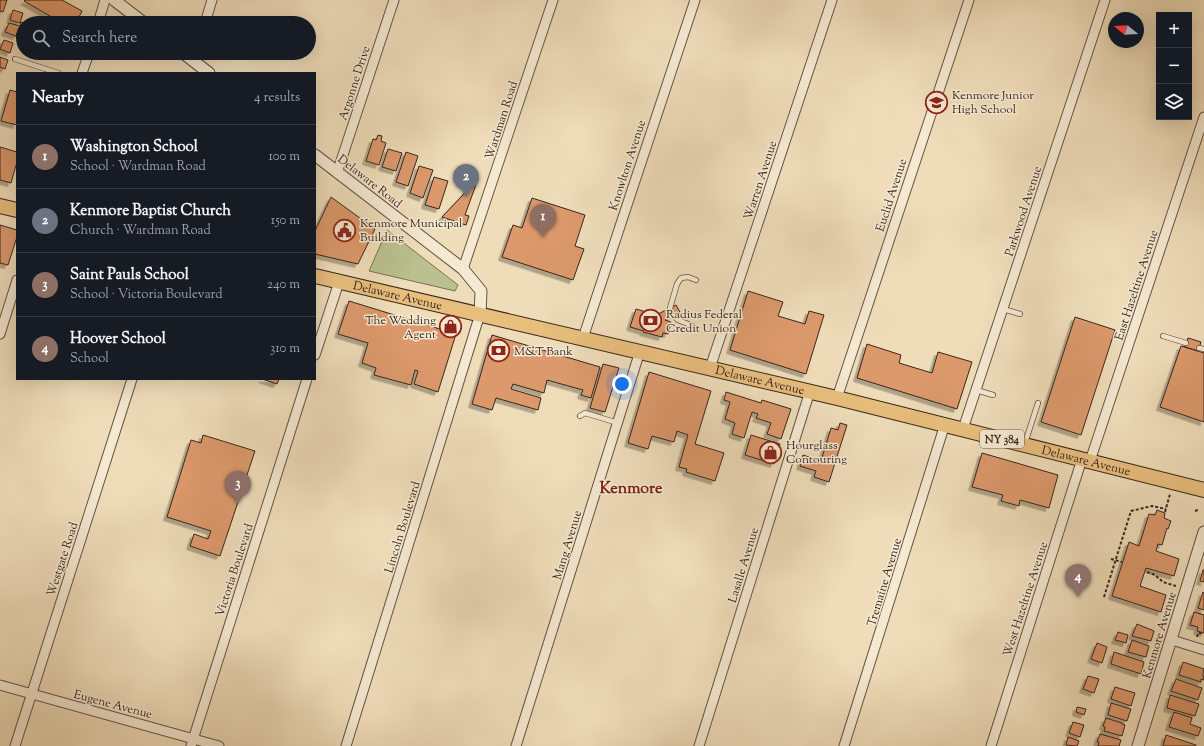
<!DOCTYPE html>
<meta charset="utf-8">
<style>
:root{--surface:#171b24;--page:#20242c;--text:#f1f3f6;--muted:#9ea1a6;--line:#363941;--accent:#d93025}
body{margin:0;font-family:"Sorts Mill Goudy",serif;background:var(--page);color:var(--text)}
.controls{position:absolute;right:12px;top:12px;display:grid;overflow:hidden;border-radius:0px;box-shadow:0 4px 16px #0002}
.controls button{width:36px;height:36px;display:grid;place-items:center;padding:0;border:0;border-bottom:1px solid var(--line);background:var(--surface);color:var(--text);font:20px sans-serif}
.compass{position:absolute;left:1108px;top:12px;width:36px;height:36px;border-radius:50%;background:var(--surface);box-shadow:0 4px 16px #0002;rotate:288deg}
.you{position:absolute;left:622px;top:384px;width:14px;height:14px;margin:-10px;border:3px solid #fff;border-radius:50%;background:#1a73e8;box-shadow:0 0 0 6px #1a73e833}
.badge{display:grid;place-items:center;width:26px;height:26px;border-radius:50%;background:var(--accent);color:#fff;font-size:13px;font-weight:700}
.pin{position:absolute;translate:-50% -33px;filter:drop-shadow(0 1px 2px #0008)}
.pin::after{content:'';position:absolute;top:21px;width:14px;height:12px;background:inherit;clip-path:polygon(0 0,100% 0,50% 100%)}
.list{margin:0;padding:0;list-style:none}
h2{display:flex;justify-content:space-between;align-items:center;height:52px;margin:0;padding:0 16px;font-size:17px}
h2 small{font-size:13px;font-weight:400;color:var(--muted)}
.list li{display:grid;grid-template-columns:26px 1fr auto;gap:12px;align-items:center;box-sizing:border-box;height:64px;padding:0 16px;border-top:1px solid var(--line)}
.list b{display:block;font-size:15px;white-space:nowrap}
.list p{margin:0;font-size:13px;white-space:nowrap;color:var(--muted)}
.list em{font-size:13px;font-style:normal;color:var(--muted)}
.icon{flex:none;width:22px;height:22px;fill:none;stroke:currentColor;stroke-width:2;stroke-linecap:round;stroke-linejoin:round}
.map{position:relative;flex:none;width:1204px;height:746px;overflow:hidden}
.search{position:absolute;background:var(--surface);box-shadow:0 4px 16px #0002;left:16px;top:16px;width:300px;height:44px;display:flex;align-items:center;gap:10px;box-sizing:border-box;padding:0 14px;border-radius:22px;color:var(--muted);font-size:15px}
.panel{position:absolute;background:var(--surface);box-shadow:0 4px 16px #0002;left:16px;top:72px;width:300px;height:308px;border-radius:0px}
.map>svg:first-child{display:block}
.green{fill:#bac08f;stroke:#787256}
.building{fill:#dc996c;stroke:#37251d;filter:url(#shadow)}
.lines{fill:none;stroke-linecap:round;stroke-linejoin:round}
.service-casing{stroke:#655344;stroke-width:6}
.minor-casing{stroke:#655344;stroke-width:11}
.tertiary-casing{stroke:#655344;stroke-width:13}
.primary-casing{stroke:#37251d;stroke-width:16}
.path{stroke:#37251d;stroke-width:2;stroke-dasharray:3 2;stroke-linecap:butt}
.service{stroke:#f5e9d2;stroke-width:4.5}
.minor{stroke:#f5e9d2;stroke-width:9}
.tertiary{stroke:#f5e9d2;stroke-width:11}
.primary{stroke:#e8be7d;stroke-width:14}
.labels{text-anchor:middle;stroke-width:3;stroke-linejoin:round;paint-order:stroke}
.shield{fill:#f5e9d2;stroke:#706053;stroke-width:1}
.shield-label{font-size:11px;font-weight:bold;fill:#37251d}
.street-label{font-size:12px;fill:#37251d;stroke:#f5e9d2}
.poi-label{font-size:12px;fill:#37251d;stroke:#f5e9d2;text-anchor:start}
.district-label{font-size:16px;font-weight:bold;fill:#7a1f14;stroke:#f5e9d2}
</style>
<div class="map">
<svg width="1204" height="746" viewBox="0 0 1204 746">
<defs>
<filter id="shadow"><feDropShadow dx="-3.5" dy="3.5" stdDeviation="0" flood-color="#0004"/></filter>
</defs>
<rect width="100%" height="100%" fill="#efddba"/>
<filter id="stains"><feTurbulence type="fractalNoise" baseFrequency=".005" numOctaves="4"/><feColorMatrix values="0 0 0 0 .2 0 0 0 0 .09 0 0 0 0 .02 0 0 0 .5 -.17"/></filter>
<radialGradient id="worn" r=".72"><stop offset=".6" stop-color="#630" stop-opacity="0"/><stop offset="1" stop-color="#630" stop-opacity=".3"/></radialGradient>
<path class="green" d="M387 230 458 285 455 291 369 271Z"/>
<g class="building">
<path d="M0 0H7L3 12 0 11Z"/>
<path d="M25 0H62L82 11 76 23H62L24 1Z"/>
<path d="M13 10 23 13 20 23 10 20Z"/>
<path d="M21 22 25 23H23V35L17 33 16 36 5 32 9 23 20 26Z"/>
<path d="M4 40 13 43 10 53 0 49Z"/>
<path d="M0 57 8 60 5 69 0 67Z"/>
<path d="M10 90 17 92V125L1 121Z"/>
<path d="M378 135 382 136 381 141 386 143 379 165 366 161 373 139 376 140Z"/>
<path d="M0 147 17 152V162L11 183 0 180Z"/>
<path d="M388 149 402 153 396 171 382 167Z"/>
<path d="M406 152 418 156 408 186 396 182Z"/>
<path d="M419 166 433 170 423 198 410 193Z"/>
<path d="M434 177 448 181 439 209 425 205Z"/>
<path d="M478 179 465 215 469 216 466 225 442 217Z"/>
<path d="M331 197 375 229 358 264 315 254V231Z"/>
<path d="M532 198 585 215 575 246 584 249 573 280 502 257 513 225 522 228Z"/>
<path d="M0 225 17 230V237L8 265 0 263Z"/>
<path d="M748 291 783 302 778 316 805 324 809 311 824 315 806 374 730 350Z"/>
<path d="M349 301 456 334 438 392 414 384 418 371 415 370 411 385 374 375 376 368 362 363 368 343 338 334Z"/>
<path d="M676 305 680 312 665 320 671 322 668 334 663 333 662 337 643 332 644 331 630 327 636 309 656 315Z"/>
<path d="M1075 317 1115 330 1081 435 1041 422Z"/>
<path d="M492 335 600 367 591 398 581 395 583 390 547 380 544 393 513 384 511 389 541 398 538 410 496 398 492 410 472 404Z"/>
<path d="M1188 338 1201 342 1198 351 1185 347Z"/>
<path d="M867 344 901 355 899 363 932 373 938 352 972 362 957 409 857 378Z"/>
<path d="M1181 346 1204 353V422L1160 407Z"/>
<path d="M603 364 619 368 605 412 590 408Z"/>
<path d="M649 372 711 391 695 444 724 453 715 481 686 472 687 469 679 467 688 435 677 431 674 442 652 436 648 449 628 443Z"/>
<path d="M262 379H279L277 384Z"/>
<path d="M726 392 761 403 762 400 791 409 781 439 767 434 771 423 756 418 758 414 752 412 744 438 732 434 735 423 725 419 730 402 724 400Z"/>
<path d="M840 423 847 425 829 482 814 477 816 471 800 466 803 455 821 461 831 428 838 430Z"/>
<path d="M203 435 255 451 220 556 190 546 194 534 208 539 211 531 167 517 191 440 201 443Z"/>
<path d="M751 435 780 444 774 464 745 455Z"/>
<path d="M982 453 1058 475 1049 508 1020 500 1019 506 1001 501 1003 495 972 487Z"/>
<path d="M1157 510 1165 513 1164 518 1171 521 1168 529 1167 528 1162 545 1158 544 1156 551 1179 559 1174 576 1146 568 1140 586 1166 595 1161 612 1112 596 1129 542 1139 546 1149 514 1155 515Z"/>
<path d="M1203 570H1204V582L1200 581Z"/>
<path d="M1203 592 1204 593V610L1198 608Z"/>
<path d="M1194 612 1204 615V633L1197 631 1198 627 1190 625Z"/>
<path d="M1137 624 1154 631 1151 641 1132 636Z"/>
<path d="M1118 632 1128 635 1126 643 1115 640Z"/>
<path d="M1132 640 1149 646 1146 657 1128 652Z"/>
<path d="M1097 643 1107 647 1102 663 1091 659Z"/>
<path d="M1114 652 1144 662 1141 674 1111 664Z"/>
<path d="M1183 662 1204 669 1203 674 1204 680 1201 679V682L1179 675Z"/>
<path d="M1088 676 1099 679 1094 693 1083 689Z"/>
<path d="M1176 679 1202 688 1198 700 1171 691Z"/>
<path d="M1115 687 1135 693 1131 706 1111 699Z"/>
<path d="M1170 695 1199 704 1195 716 1167 708Z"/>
<path d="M1111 703 1131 709 1127 721 1108 715Z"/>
<path d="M1077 707 1086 709 1084 715 1076 712Z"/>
<path d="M1174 712 1192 718 1190 724 1201 728 1198 736 1169 727Z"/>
<path d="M1106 718 1122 723V724L1125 725 1122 736 1104 731 1105 727 1103 726Z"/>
<path d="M1073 722 1084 725 1080 737 1069 733Z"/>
<path d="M1100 734 1121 740 1119 746H1098L1099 742H1097Z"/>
<path d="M1166 735 1196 745V746H1163Z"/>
<path d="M1068 737 1079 741 1077 746 1066 745Z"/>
</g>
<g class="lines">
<defs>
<g id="service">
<path d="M15 59 58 73"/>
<path d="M670 308 677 284 681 278 688 277 696 280"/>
<path d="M1003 309 1020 314"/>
<path d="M674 316 678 320 693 326"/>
<path d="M1163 336 1186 343"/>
<path d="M1199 348 1204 349"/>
<path d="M976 390 993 395"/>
<path d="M580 416 585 413 618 423"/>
<path d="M1025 443 1038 403"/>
</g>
<g id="minor">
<path d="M98 23 105 0"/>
<path d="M205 23 212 0"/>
<path d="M82 73 89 53"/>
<path d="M337 173 394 0"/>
<path d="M463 269 553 0"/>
<path d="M0 334 17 280"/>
<path d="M583 338 695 0"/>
<path d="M315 355 339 282"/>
<path d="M710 368 832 0"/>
<path d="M837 398 969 0"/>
<path d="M963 429 1105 0"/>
<path d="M1090 461 1204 117"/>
<path d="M1172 640 1204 650"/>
<path d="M0 685 219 746"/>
<path d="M15 746 132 379"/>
<path d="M191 746 307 379"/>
<path d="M346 746 480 314"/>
<path d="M516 746 640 351"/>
<path d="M699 746 810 391"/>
<path d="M844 746 945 424"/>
<path d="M991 746 1082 459"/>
</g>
<g id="tertiary">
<path d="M114 0 144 23"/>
<path d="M183 53 209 73"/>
<path d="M315 155 463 269 481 291 480 314"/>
<path d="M1138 746 1204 532"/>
</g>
<g id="primary">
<path d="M0 206 17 210"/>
<path id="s1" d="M315 276 837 398 1204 490"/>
</g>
</defs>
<use href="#service" class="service-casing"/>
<use href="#minor" class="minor-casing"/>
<use href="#tertiary" class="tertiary-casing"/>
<use href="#primary" class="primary-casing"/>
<g class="path">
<path d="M1195 511 1198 510"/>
<path d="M1165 512 1170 494"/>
<path d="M1111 559 1122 562"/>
<path d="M1147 572 1155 575 1163 582 1176 586"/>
<path d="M1104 597 1131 511 1152 506 1166 509"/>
<path d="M1199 633 1204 634"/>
<path d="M1197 637 1199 632"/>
</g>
<use href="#service" class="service"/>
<use href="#minor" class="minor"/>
<use href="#tertiary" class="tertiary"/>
<use href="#primary" class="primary"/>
</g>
<defs>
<symbol id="school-ring" viewBox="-11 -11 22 22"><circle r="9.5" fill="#f5e9d2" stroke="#8f2418" stroke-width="1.5"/><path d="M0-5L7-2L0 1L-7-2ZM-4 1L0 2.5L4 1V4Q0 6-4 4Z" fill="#8f2418"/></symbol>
<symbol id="civic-ring" viewBox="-11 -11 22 22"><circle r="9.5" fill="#f5e9d2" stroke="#8f2418" stroke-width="1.5"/><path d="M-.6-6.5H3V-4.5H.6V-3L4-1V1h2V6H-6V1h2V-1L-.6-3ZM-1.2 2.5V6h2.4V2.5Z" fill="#8f2418"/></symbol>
<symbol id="bank-ring" viewBox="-11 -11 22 22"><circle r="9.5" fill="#f5e9d2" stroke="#8f2418" stroke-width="1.5"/><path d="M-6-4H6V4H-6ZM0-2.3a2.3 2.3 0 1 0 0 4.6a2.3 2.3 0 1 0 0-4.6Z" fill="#8f2418"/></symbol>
<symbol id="shop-ring" viewBox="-11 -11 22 22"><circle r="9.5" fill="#f5e9d2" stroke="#8f2418" stroke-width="1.5"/><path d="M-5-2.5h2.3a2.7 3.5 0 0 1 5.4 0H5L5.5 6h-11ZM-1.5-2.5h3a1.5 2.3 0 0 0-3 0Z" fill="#8f2418"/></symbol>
</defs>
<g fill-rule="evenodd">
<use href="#school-ring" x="924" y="90" width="25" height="25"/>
<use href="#civic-ring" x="332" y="218" width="25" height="25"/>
<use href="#bank-ring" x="638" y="308" width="25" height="25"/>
<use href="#shop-ring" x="438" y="314" width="25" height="25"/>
<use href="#bank-ring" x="486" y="338" width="25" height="25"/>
<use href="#shop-ring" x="758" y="440" width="25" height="25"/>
</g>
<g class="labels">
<rect class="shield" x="980" y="430" width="44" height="18" rx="3"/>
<g class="shield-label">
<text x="1002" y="443">NY 384</text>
</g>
<g class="street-label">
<text transform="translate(354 83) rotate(-72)" y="4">Argonne Drive</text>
<text transform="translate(501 120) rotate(-72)" y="4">Wardman Road</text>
<text transform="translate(627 165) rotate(-72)" y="4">Knowlton Avenue</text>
<text transform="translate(760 180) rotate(-72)" y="4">Warren Avenue</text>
<text transform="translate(370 181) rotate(38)" y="4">Delaware Road</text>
<text transform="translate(891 195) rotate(-72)" y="4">Euclid Avenue</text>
<text transform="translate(1023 211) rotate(-72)" y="4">Parkwood Avenue</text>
<text transform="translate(1136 285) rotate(-72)" y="4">East Hazeltine Avenue</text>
<text dy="4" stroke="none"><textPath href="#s1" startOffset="85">Delaware Avenue</textPath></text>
<text dy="4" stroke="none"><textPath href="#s1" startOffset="457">Delaware Avenue</textPath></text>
<text dy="4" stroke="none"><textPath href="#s1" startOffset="793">Delaware Avenue</textPath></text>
<text transform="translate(402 527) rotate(-73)" y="4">Lincoln Boulevard</text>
<text transform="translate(567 545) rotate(-73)" y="4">Mang Avenue</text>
<text transform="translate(62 559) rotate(-72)" y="4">Westgate Road</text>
<text transform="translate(743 565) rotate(-73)" y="4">Lasalle Avenue</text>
<text transform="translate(234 570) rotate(-72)" y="4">Victoria Boulevard</text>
<text transform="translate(884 582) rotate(-73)" y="4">Tremaine Avenue</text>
<text transform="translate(1025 599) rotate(-72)" y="4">West Hazeltine Avenue</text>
<text transform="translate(1159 635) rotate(-73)" y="4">Kenmore Avenue</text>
<text transform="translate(113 704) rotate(15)" y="4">Eugene Avenue</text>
</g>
<g class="poi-label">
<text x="952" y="99">Kenmore Junior<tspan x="952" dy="14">High School</tspan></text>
<text x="360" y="227">Kenmore Municipal<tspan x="360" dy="14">Building</tspan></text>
<text x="666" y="318">Radius Federal<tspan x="666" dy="14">Credit Union</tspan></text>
<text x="436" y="324" text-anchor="end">The Wedding<tspan x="436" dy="14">Agent</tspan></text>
<text x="514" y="355">M&amp;T Bank</text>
<text x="786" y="449">Hourglass<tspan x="786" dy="14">Contouring</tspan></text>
</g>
<g class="district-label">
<text x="631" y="493">Kenmore</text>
</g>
</g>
<rect width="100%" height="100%" filter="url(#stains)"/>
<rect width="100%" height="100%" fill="url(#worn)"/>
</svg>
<div class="controls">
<button>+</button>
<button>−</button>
<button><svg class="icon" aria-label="layers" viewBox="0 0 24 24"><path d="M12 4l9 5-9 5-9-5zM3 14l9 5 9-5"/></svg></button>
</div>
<svg class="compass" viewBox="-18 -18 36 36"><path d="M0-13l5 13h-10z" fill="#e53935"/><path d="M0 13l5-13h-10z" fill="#9ea1a6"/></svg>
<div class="you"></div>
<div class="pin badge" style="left:543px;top:237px;background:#8d6e63">1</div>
<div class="pin badge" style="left:466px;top:197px;background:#6b7280">2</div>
<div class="pin badge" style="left:238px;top:504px;background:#8d6e63">3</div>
<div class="pin badge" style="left:1078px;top:597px;background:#8d6e63">4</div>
<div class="search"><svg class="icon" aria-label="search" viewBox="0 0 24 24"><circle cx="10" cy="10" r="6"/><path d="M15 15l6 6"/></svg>Search here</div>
<section class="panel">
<h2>Nearby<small>4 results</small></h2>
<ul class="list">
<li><span class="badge" style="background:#8d6e63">1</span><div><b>Washington School</b><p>School · Wardman Road</p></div><em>100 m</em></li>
<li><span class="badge" style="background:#6b7280">2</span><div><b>Kenmore Baptist Church</b><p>Church · Wardman Road</p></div><em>150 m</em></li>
<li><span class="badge" style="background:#8d6e63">3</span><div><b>Saint Pauls School</b><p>School · Victoria Boulevard</p></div><em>240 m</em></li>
<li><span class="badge" style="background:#8d6e63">4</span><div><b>Hoover School</b><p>School</p></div><em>310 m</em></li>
</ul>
</section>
</div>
